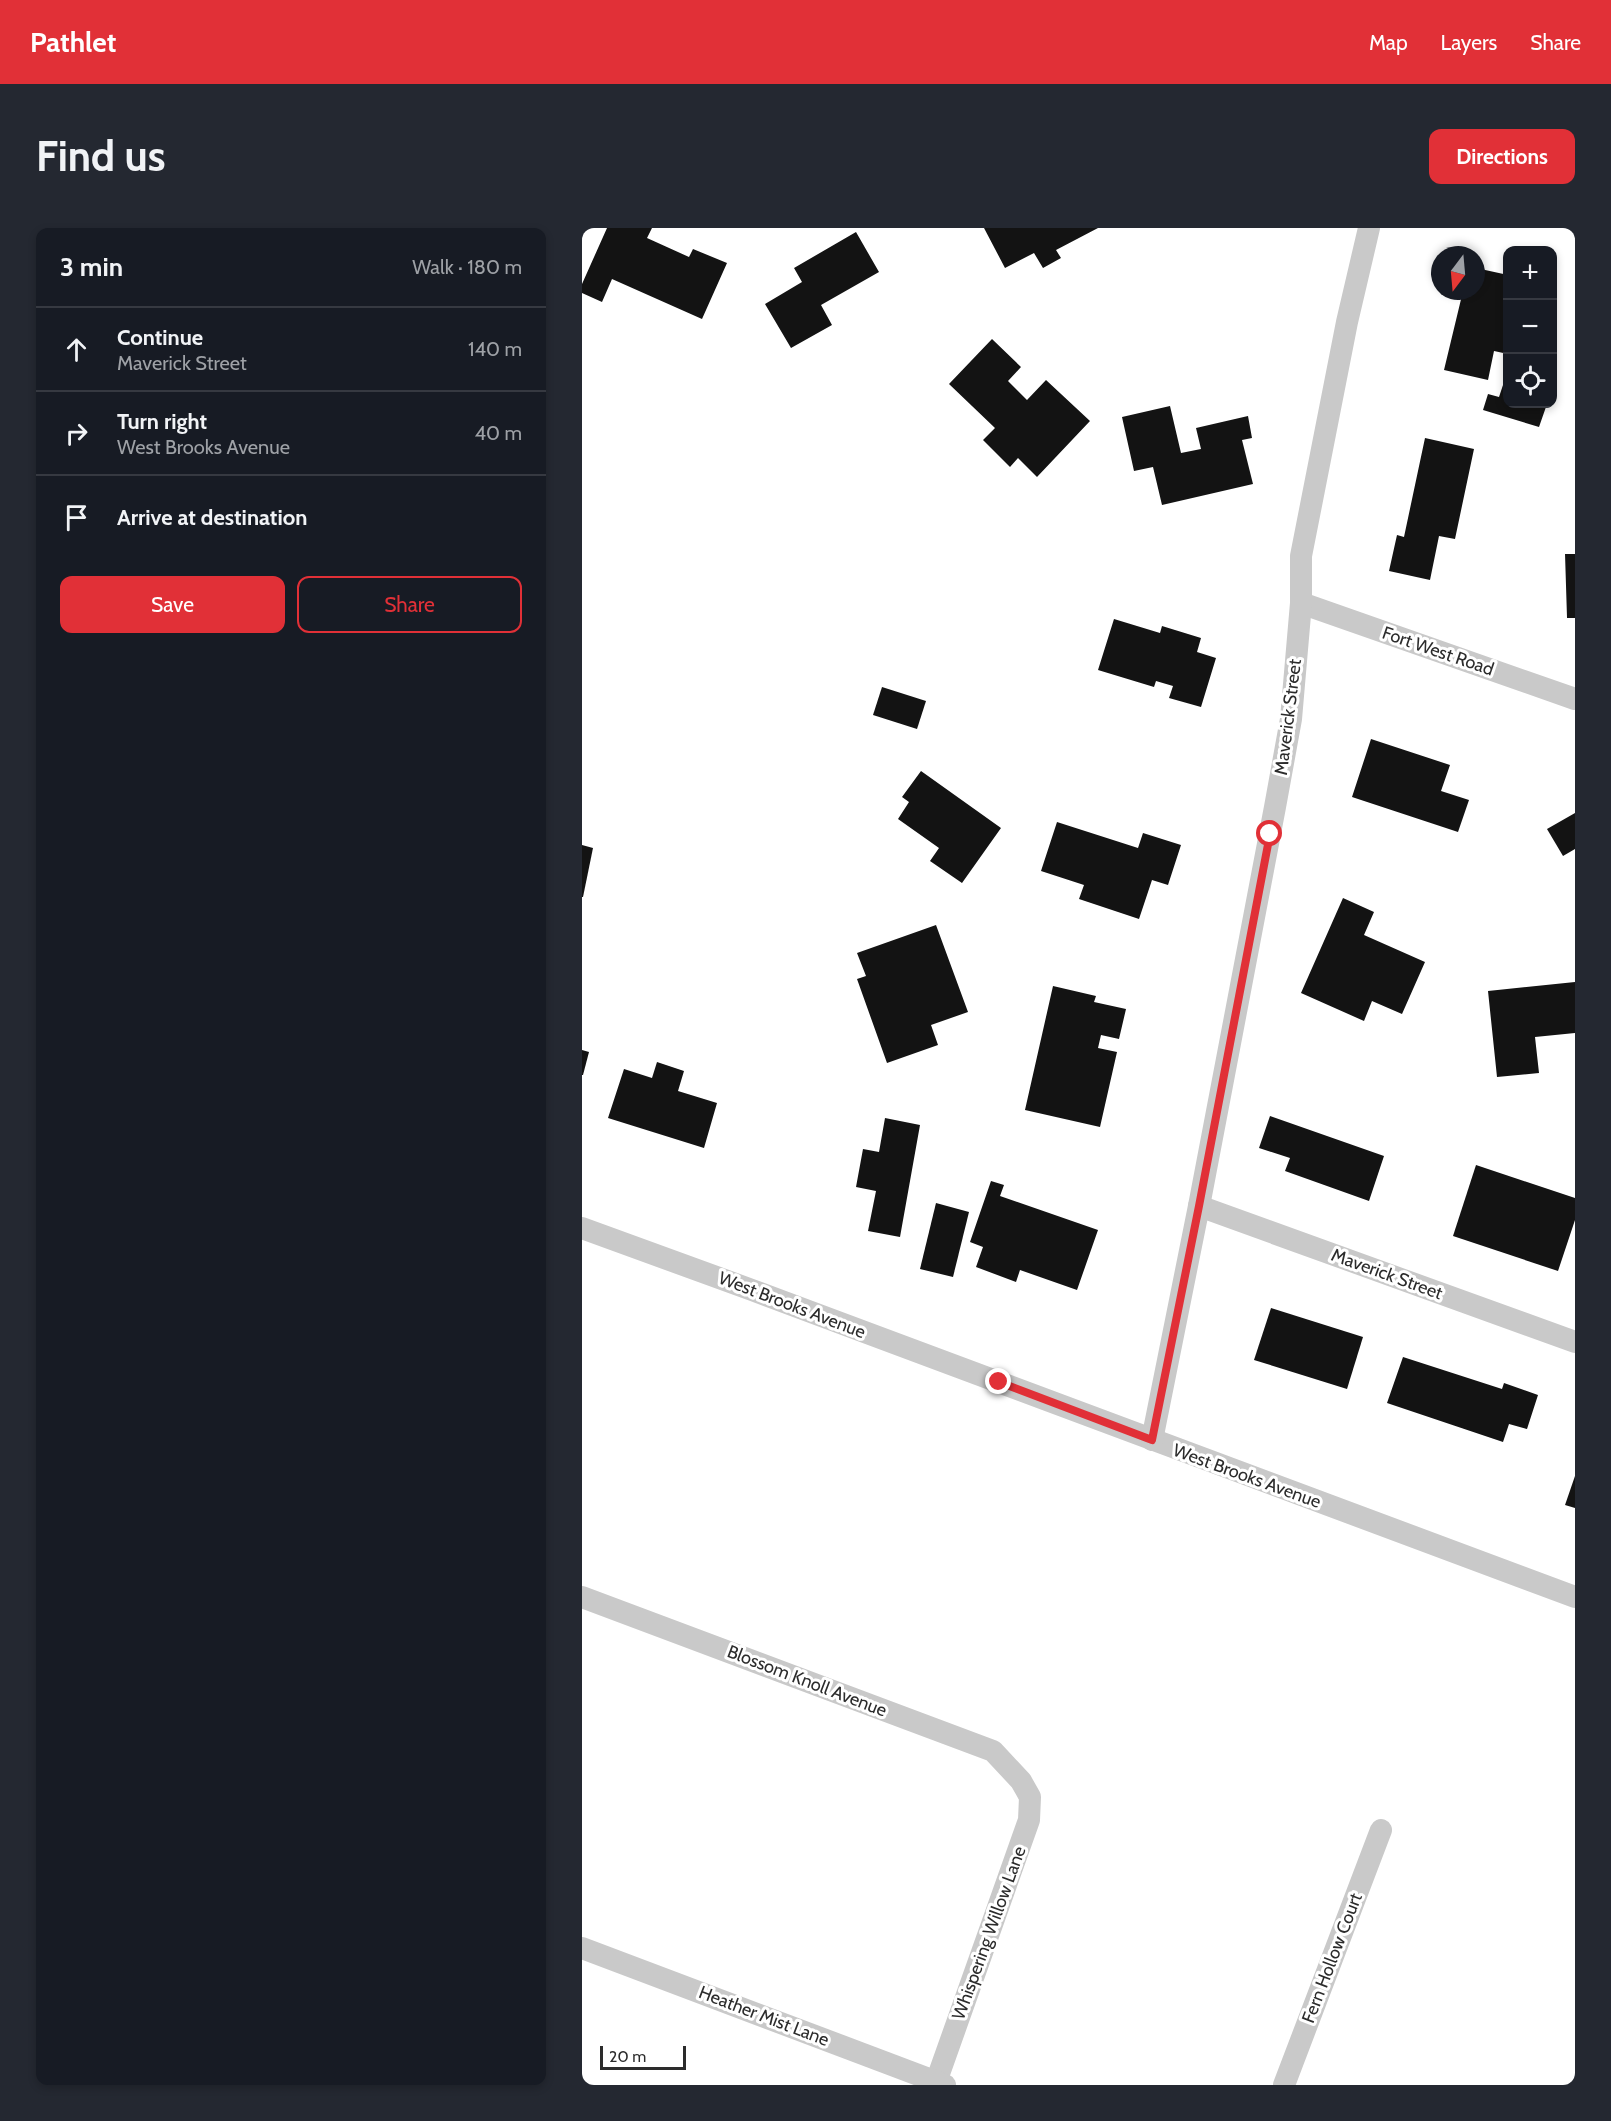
<!DOCTYPE html>
<meta charset="utf-8">
<style>
:root{--surface:#171b24;--page:#242831;--text:#f1f3f6;--muted:#9ea1a6;--line:#363941;--accent:#e13037}
body{margin:0;font-family:Cabin,sans-serif;background:var(--page);color:var(--text)}
.controls{position:absolute;right:18px;top:18px;display:grid;overflow:hidden;border-radius:12px;box-shadow:0 3px 9px #0003}
.controls button{width:54px;height:54px;display:grid;place-items:center;padding:0;border:0;border-bottom:2px solid var(--line);background:var(--surface);color:var(--text);font:30px sans-serif}
.compass{position:absolute;left:849px;top:18px;width:54px;height:54px;border-radius:50%;background:var(--surface);box-shadow:0 3px 9px #0003;rotate:196deg}
.scale{position:absolute;left:18px;bottom:15px;width:86px;box-sizing:border-box;padding-left:6px;border:3px solid #2c2c2c;border-top:0;font-size:16px;line-height:21px;white-space:nowrap;color:#2c2c2c;-webkit-text-stroke:4px #fff;paint-order:stroke}
.stop{position:absolute;width:18px;height:18px;margin:-14px;border:4px solid #e13037;border-radius:50%;background:#fff}
.stop.end{background:#e13037;border-color:#fff;box-shadow:0 2px 6px #0008}
.list{margin:0;padding:0;list-style:none}
h2{display:flex;justify-content:space-between;align-items:center;height:78px;margin:0;padding:0 24px;font-size:26px}
h2 small{font-size:20px;font-weight:400;color:var(--muted)}
.list li{display:grid;grid-template-columns:39px 1fr auto;gap:18px;align-items:center;box-sizing:border-box;height:84px;padding:0 24px;border-top:2px solid var(--line)}
.list b{display:block;font-size:22px;white-space:nowrap}
.list p{margin:0;font-size:20px;white-space:nowrap;color:var(--muted)}
.list em{font-size:20px;font-style:normal;color:var(--muted)}
.actions{display:flex;gap:12px;padding:18px 24px}
.actions a{flex:1;padding:14px 0;border:2px solid var(--accent);border-radius:12px;text-align:center;font-size:21px;color:var(--accent)}
.actions .main{background:var(--accent);color:#fff}
.icon{flex:none;width:33px;height:33px;fill:none;stroke:currentColor;stroke-width:2;stroke-linecap:round;stroke-linejoin:round}
.map{position:relative;flex:none;width:993px;height:1857px;overflow:hidden;border-radius:12px}
header{display:flex;align-items:center;gap:36px;box-sizing:border-box;height:84px;padding:0 30px;background:var(--accent);color:#fff}
header strong{font-size:28px}
nav{display:flex;gap:33px;margin-inline-start:auto;font-size:21px}
.intro{display:flex;align-items:center;justify-content:space-between;box-sizing:border-box;height:144px;padding:0 36px}
h1{margin:0;font-size:42px}
.button{padding:15px 27px;border-radius:12px;background:var(--accent);color:#fff;font-size:21px;font-weight:700}
main{display:flex;gap:36px;padding:0 36px}
aside{flex:1;background:var(--surface);border-radius:12px;box-shadow:0 3px 9px #0003}
.map>svg:first-child{display:block}
.building{fill:#131313}
.lines{fill:none;stroke-linecap:round;stroke-linejoin:round}
.minor{stroke:#c9c9c9;stroke-width:22}
.route{stroke:#e13037;stroke-width:8}
.labels{text-anchor:middle;stroke-width:6;stroke-linejoin:round;paint-order:stroke}
.street-label{font-size:18px;fill:#2c2c2c;stroke:#fff}
</style>
<header>
<strong>Pathlet</strong>
<nav><a>Map</a><a>Layers</a><a>Share</a></nav>
</header>
<div class="intro"><h1>Find us</h1><a class="button">Directions</a></div>
<main>
<aside>
<h2>3 min<small>Walk · 180 m</small></h2>
<ul class="list">
<li><svg class="icon" aria-label="ahead" viewBox="0 0 24 24"><path d="M12 20V5M6 11l6-6 6 6"/></svg><div><b>Continue</b><p>Maverick Street</p></div><em>140 m</em></li>
<li><svg class="icon" aria-label="right" viewBox="0 0 24 24"><path d="M7 20v-9h11M14 6l5 5-5 5"/></svg><div><b>Turn right</b><p>West Brooks Avenue</p></div><em>40 m</em></li>
<li><svg class="icon" aria-label="arrive" viewBox="0 0 24 24"><path d="M6 21V4h12l-3 4 3 4H6"/></svg><div><b>Arrive at destination</b></div></li>
</ul>
<div class="actions"><a class="main">Save</a><a>Share</a></div>
</aside>
<div class="map">
<svg width="993" height="1857" viewBox="0 0 993 1857">
<rect width="100%" height="100%" fill="#fff"/>
<g class="building">
<path d="M25 0H70L65 10 107 29 111 21 145 35 120 91 30 51 20 74 0 65V56Z"/>
<path d="M402 0H516L474 22 479 30 461 40 452 25 423 40Z"/>
<path d="M274 4 297 44 239 77 250 97 209 120 183 76 220 54 212 40Z"/>
<path d="M894 40 926 47V126L912 123 906 152 862 142 881 63H894Z"/>
<path d="M410 111 439 139 426 153 445 172 464 152 508 193 455 249 436 230 428 239 401 212 413 200 367 156Z"/>
<path d="M923 151 926 152V176H965L957 199 901 182 906 166 917 169Z"/>
<path d="M588 178 599 225 619 221 614 200 666 188 670 210 660 212 671 256 580 277 571 239 552 243 540 189Z"/>
<path d="M843 210 892 221 873 311 857 308 848 352 807 343 815 307 822 309Z"/>
<path d="M983 326H993V390H985Z"/>
<path d="M532 391 578 405 580 398 619 410 615 424 634 430 619 479 587 470 591 458 574 453 572 459 516 442Z"/>
<path d="M300 459 344 473 335 501 291 487Z"/>
<path d="M789 511 868 537 859 563 887 572 876 604 770 569Z"/>
<path d="M339 543 419 600 380 655 348 633 357 620 316 591 327 574 320 569Z"/>
<path d="M993 585V621L981 628 965 601Z"/>
<path d="M475 594 556 620 561 605 599 617 586 657 570 652 557 691 497 671 502 657 459 643Z"/>
<path d="M0 617 11 620 1 669H0Z"/>
<path d="M761 670 792 684 782 707 843 734 820 786 790 773 782 793 719 765Z"/>
<path d="M354 697 386 784 349 797 356 817 305 835 275 751 284 748 275 725Z"/>
<path d="M993 754V805L953 809 957 845 915 849 906 763Z"/>
<path d="M471 758 514 768 512 774 544 781 537 811 519 807 516 820 535 824 518 899 443 882Z"/>
<path d="M0 822 7 824 1 847H0Z"/>
<path d="M75 834 102 843 96 863 135 875 122 920 26 890 42 841 70 850Z"/>
<path d="M688 888 802 928 787 973 703 943 708 930 677 920Z"/>
<path d="M303 890 338 897 318 1009 286 1003 294 963 274 959 281 921 297 924Z"/>
<path d="M894 937 993 970V992L976 1043 871 1008Z"/>
<path d="M409 953 422 957 418 968 516 1002 495 1062 438 1042 434 1054 394 1039 401 1019 388 1014Z"/>
<path d="M354 975 387 984 371 1049 338 1041Z"/>
<path d="M689 1080 781 1109 765 1161 672 1132Z"/>
<path d="M821 1129 920 1161 922 1155 956 1167 945 1201 927 1196 921 1214 805 1175Z"/>
<path d="M993 1248V1280L983 1277Z"/>
</g>
<g class="lines">
<g class="minor">
<path d="M719 375 993 471"/>
<path d="M617 978 993 1114"/>
<path d="M0 1000 170 1062 993 1369"/>
<path d="M570 1212 617 978 693 579 709 491 719 375V328L765 94 787 0"/>
<path d="M0 1369 411 1523 439 1553 448 1569 447 1592 353 1857"/>
<path d="M0 1720 363 1857"/>
<path d="M702 1857 799 1602"/>
</g>
</g>
<g class="lines">
<path class="route" d="M417 1154 570 1212 617 978 688 606"/>
</g>
<g class="labels">
<g class="street-label">
<text transform="translate(856 423) rotate(19)" y="6">Fort West Road</text>
<text transform="translate(706 489) rotate(-83)" y="6">Maverick Street</text>
<text transform="translate(805 1046) rotate(20)" y="6">Maverick Street</text>
<text transform="translate(210 1077) rotate(21)" y="6">West Brooks Avenue</text>
<text transform="translate(665 1248) rotate(20)" y="6">West Brooks Avenue</text>
<text transform="translate(225 1453) rotate(21)" y="6">Blossom Knoll Avenue</text>
<text transform="translate(407 1705) rotate(-70)" y="6">Whispering Willow Lane</text>
<text transform="translate(750 1730) rotate(-69)" y="6">Fern Hollow Court</text>
<text transform="translate(182 1788) rotate(21)" y="6">Heather Mist Lane</text>
</g>
</g>
</svg>
<div class="controls">
<button>+</button>
<button>−</button>
<button><svg class="icon" aria-label="locate" viewBox="0 0 24 24"><circle cx="12" cy="12" r="6"/><path d="M12 2v4M12 18v4M2 12h4M18 12h4"/></svg></button>
</div>
<svg class="compass" viewBox="-18 -18 36 36"><path d="M0-13l5 13h-10z" fill="#e53935"/><path d="M0 13l5-13h-10z" fill="#9ea1a6"/></svg>
<div class="scale">20 m</div>
<div class="stop" style="left:688px;top:606px"></div>
<div class="stop end" style="left:417px;top:1154px"></div>
</div>
</main>
